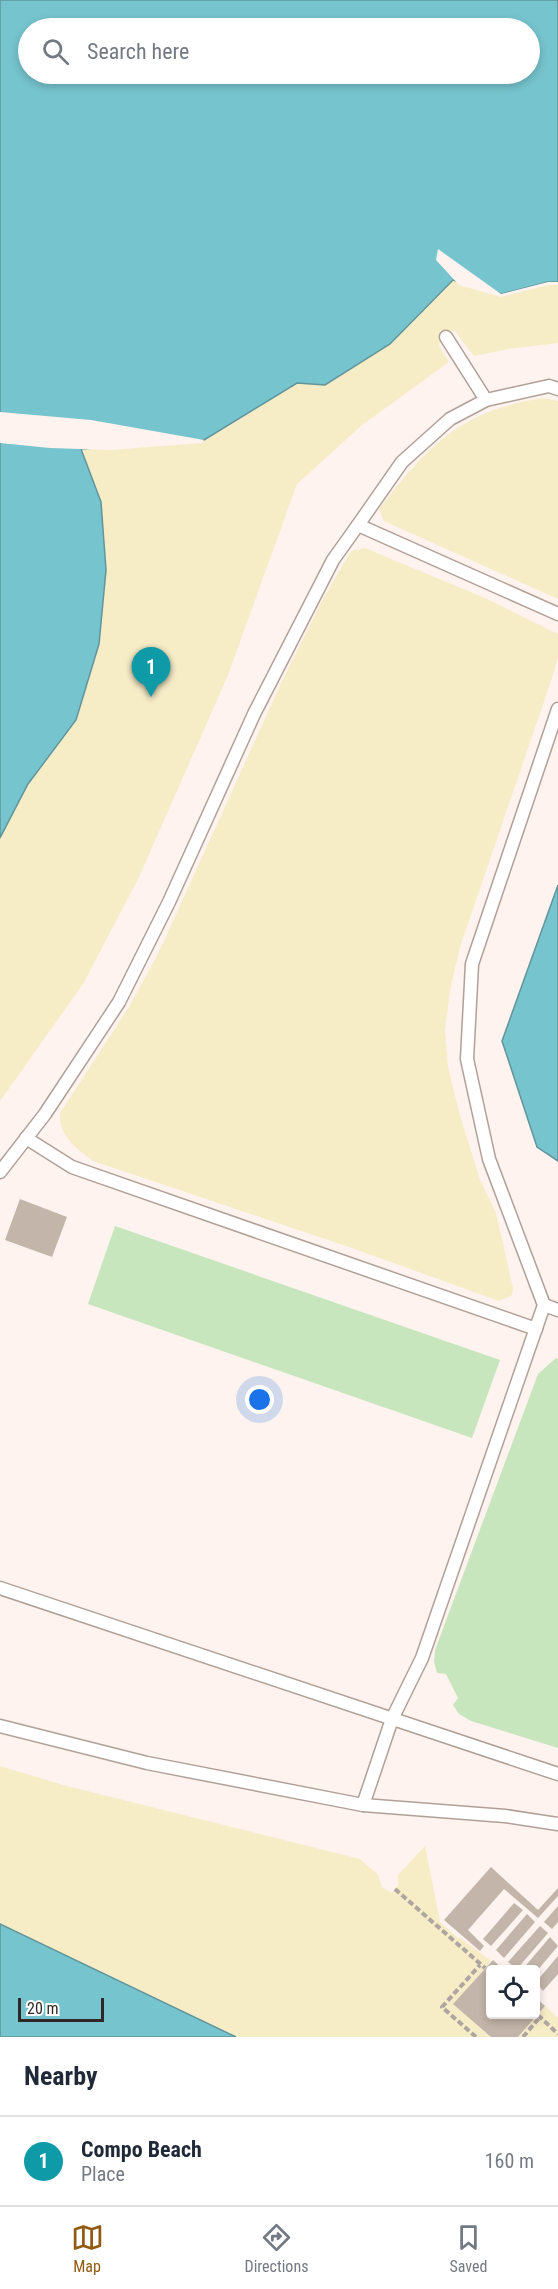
<!DOCTYPE html>
<style>
:root{--surface:#fff;--page:#f6f6f7;--text:#1f2937;--muted:#747a83;--line:#e0e1e3;--accent:#915b12}
body{margin:0;font-family:"Roboto Condensed",sans-serif;background:var(--page);color:var(--text)}
.controls{position:absolute;right:18px;bottom:18px;display:grid;overflow:hidden;border-radius:6px;box-shadow:0 3px 9px #0003}
.controls button{width:54px;height:54px;display:grid;place-items:center;padding:0;border:0;border-bottom:2px solid var(--line);background:var(--surface);color:var(--text);font:30px sans-serif}
.scale{position:absolute;left:18px;bottom:15px;width:86px;box-sizing:border-box;padding-left:6px;border:3px solid #2f2825;border-top:0;font-size:16px;line-height:21px;white-space:nowrap;color:#2f2825;-webkit-text-stroke:4px #fff;paint-order:stroke}
.you{position:absolute;left:260px;top:1400px;width:21px;height:21px;margin:-15px;border:4px solid #fff;border-radius:50%;background:#1a73e8;box-shadow:0 0 0 9px #1a73e833}
.badge{display:grid;place-items:center;width:39px;height:39px;border-radius:50%;background:var(--accent);color:#fff;font-size:20px;font-weight:700}
.pin{position:absolute;translate:-50% -50px;filter:drop-shadow(0 2px 3px #0008)}
.pin::after{content:'';position:absolute;top:32px;width:21px;height:18px;background:inherit;clip-path:polygon(0 0,100% 0,50% 100%)}
.list{margin:0;padding:0;list-style:none}
h2{display:flex;justify-content:space-between;align-items:center;height:78px;margin:0;padding:0 24px;font-size:26px}
h2 small{font-size:20px;font-weight:400;color:var(--muted)}
.list li{display:grid;grid-template-columns:39px 1fr auto;gap:18px;align-items:center;box-sizing:border-box;height:90px;padding:0 24px;border-top:2px solid var(--line)}
.list b{display:block;font-size:22px;white-space:nowrap}
.list p{margin:0;font-size:20px;white-space:nowrap;color:var(--muted)}
.list em{font-size:20px;font-style:normal;color:var(--muted)}
.icon{flex:none;width:33px;height:33px;fill:none;stroke:currentColor;stroke-width:2;stroke-linecap:round;stroke-linejoin:round}
.map{position:relative;flex:none;width:558px;height:2037px;overflow:hidden}
.search{position:absolute;background:var(--surface);box-shadow:0 3px 9px #0003;left:18px;right:18px;top:18px;height:66px;display:flex;align-items:center;gap:15px;box-sizing:border-box;padding:0 21px;border-radius:33px;color:var(--muted);font-size:22px}
.sheet{height:168px;background:var(--surface)}
nav{display:flex;justify-content:space-around;align-items:center;box-sizing:border-box;height:84px;border-top:2px solid var(--line);background:var(--surface);font-size:16px;color:var(--muted)}
nav a{display:grid;justify-items:center;gap:3px}
nav .on{color:var(--accent)}
.map>svg:first-child{display:block}
.green{fill:#c7e6bd}
.sand{fill:#f6ecc6}
.water{fill:#76c4ce;stroke:#61959b;stroke-width:1.5;fill-rule:evenodd}
.pier{fill:#fef3ee}
.building{fill:#c3b5a9}
.lines{fill:none;stroke-linecap:round;stroke-linejoin:round}
.service-casing{stroke:#b1a098;stroke-width:15}
.path{stroke:#afa5a1;stroke-width:4;stroke-dasharray:6 3;stroke-linecap:butt}
.service{stroke:#fff;stroke-width:12}
</style>
<div class="map">
<svg width="558" height="2037" viewBox="0 0 558 2037">
<rect width="100%" height="100%" fill="#fef3ee"/>
<g class="green">
<path d="M115 1226 500 1360 472 1438 88 1304Z"/>
<path d="M556 1358 558 1359V1748L471 1721 459 1714 453 1705 458 1698 446 1674 437 1673 434 1662 435 1650 538 1374Z"/>
</g>
<g class="sand">
<path d="M453 280 558 282V343L508 349 474 356 455 331H441L439 346 449 362 362 425 297 484 228 675 139 877 83 984 0 1101V838L28 784 76 720 99 644 106 570 101 502 81 449 204 440 297 383 325 385 390 344Z"/>
<path d="M544 398 558 401V599L384 521 379 509C428 446 460 410 544 398Z"/>
<path d="M365 548 487 599 558 634V658L551 681 460 947 450 990 445 1030 448 1067 459 1112 480 1180 496 1213 513 1288 512 1295 499 1301 349 1247 93 1161C75 1147 59 1137 60 1113L129 1007 159 952 283 679 323 599 351 551Z"/>
<path d="M0 1766 63 1785 360 1859 378 1875 382 1887 391 1893 398 1886V1875L425 1846 440 1922 458 1938 459 1937 491 1961 454 2004 491 2037H236L0 1924Z"/>
<path d="M545 2006 558 2018V2037H518Z"/>
</g>
<g class="water">
<path d="M0 0H558V282H548L501 294 453 280 390 344 325 385 297 383 204 440 81 449 101 502 106 570 99 644 76 720 28 784 0 838ZM28 28H530V74H28Z"/>
<path d="M558 885V1161L537 1147 502 1041Z"/>
<path d="M0 1924 236 2037H0Z"/>
</g>
<g class="pier">
<path d="M438 249 501 294 548 282H558V285H548L501 297 459 285 436 260Z"/>
<path d="M0 412 91 420 204 440 202 443 110 450 50 448 0 443Z"/>
</g>
<g class="building">
<path d="M20 1199 67 1217 52 1257 5 1240Z"/>
<path d="M491 1867 538 1910 558 1888V1896L538 1918 504 1889 468 1930 484 1946 480 1951 444 1920Z"/>
<path d="M514 1903 523 1910 491 1946 483 1939Z"/>
<path d="M558 1906V1922L552 1929 544 1922Z"/>
<path d="M527 1914 535 1922 504 1958 496 1950Z"/>
<path d="M540 1926 548 1933 517 1969 508 1962Z"/>
<path d="M550 1937 558 1946 536 1972V1970H522Z"/>
<path d="M558 1956V1974L543 1991 536 1982Z"/>
<path d="M493 1960 504 1970H490V2014H536V1998L545 2006 518 2037H491L453 2004Z"/>
</g>
<g class="lines">
<defs>
<g id="service">
<path d="M446 337 486 400"/>
<path d="M358 525 558 614"/>
<path d="M26 1138 72 1167 536 1329"/>
<path d="M0 1172 45 1114 119 1002 169 902 254 714 333 560 358 525 402 462 450 419 486 400 549 386 558 389"/>
<path d="M544 1305 558 1310"/>
<path d="M0 1588 558 1774"/>
<path d="M0 1726 147 1763 363 1805 505 1816 558 1824"/>
<path d="M363 1805 392 1719 422 1658 544 1305 489 1159 467 1059 472 964 558 709"/>
</g>
</defs>
<use href="#service" class="service-casing"/>
<g class="path">
<path d="M395 1889 485 1968"/>
<path d="M538 2015 558 2034"/>
<path d="M476 2037 442 2007 480 1965"/>
<path d="M523 2037 540 2017"/>
</g>
<use href="#service" class="service"/>
</g>
</svg>
<div class="controls">
<button><svg class="icon" aria-label="locate" viewBox="0 0 24 24"><circle cx="12" cy="12" r="6"/><path d="M12 2v4M12 18v4M2 12h4M18 12h4"/></svg></button>
</div>
<div class="scale">20 m</div>
<div class="you"></div>
<div class="pin badge" style="left:151px;top:697px;background:#0f9aa8">1</div>
<div class="search"><svg class="icon" aria-label="search" viewBox="0 0 24 24"><circle cx="10" cy="10" r="6"/><path d="M15 15l6 6"/></svg>Search here</div>
</div>
<section class="sheet">
<h2>Nearby<small></small></h2>
<ul class="list">
<li><span class="badge" style="background:#0f9aa8">1</span><div><b>Compo Beach</b><p>Place</p></div><em>160 m</em></li>
</ul>
</section>
<nav>
<a class="on"><svg class="icon" aria-label="map" viewBox="0 0 24 24"><path d="M3 6l6-2 6 2 6-2v14l-6 2-6-2-6 2zM9 4v14M15 6v14"/></svg>Map</a>
<a><svg class="icon" aria-label="directions" viewBox="0 0 24 24"><path d="M12 3l9 9-9 9-9-9zM9 14v-3h6M13 9l2 2-2 2"/></svg>Directions</a>
<a><svg class="icon" aria-label="saved" viewBox="0 0 24 24"><path d="M7 4h10v16l-5-4-5 4z"/></svg>Saved</a>
</nav>
